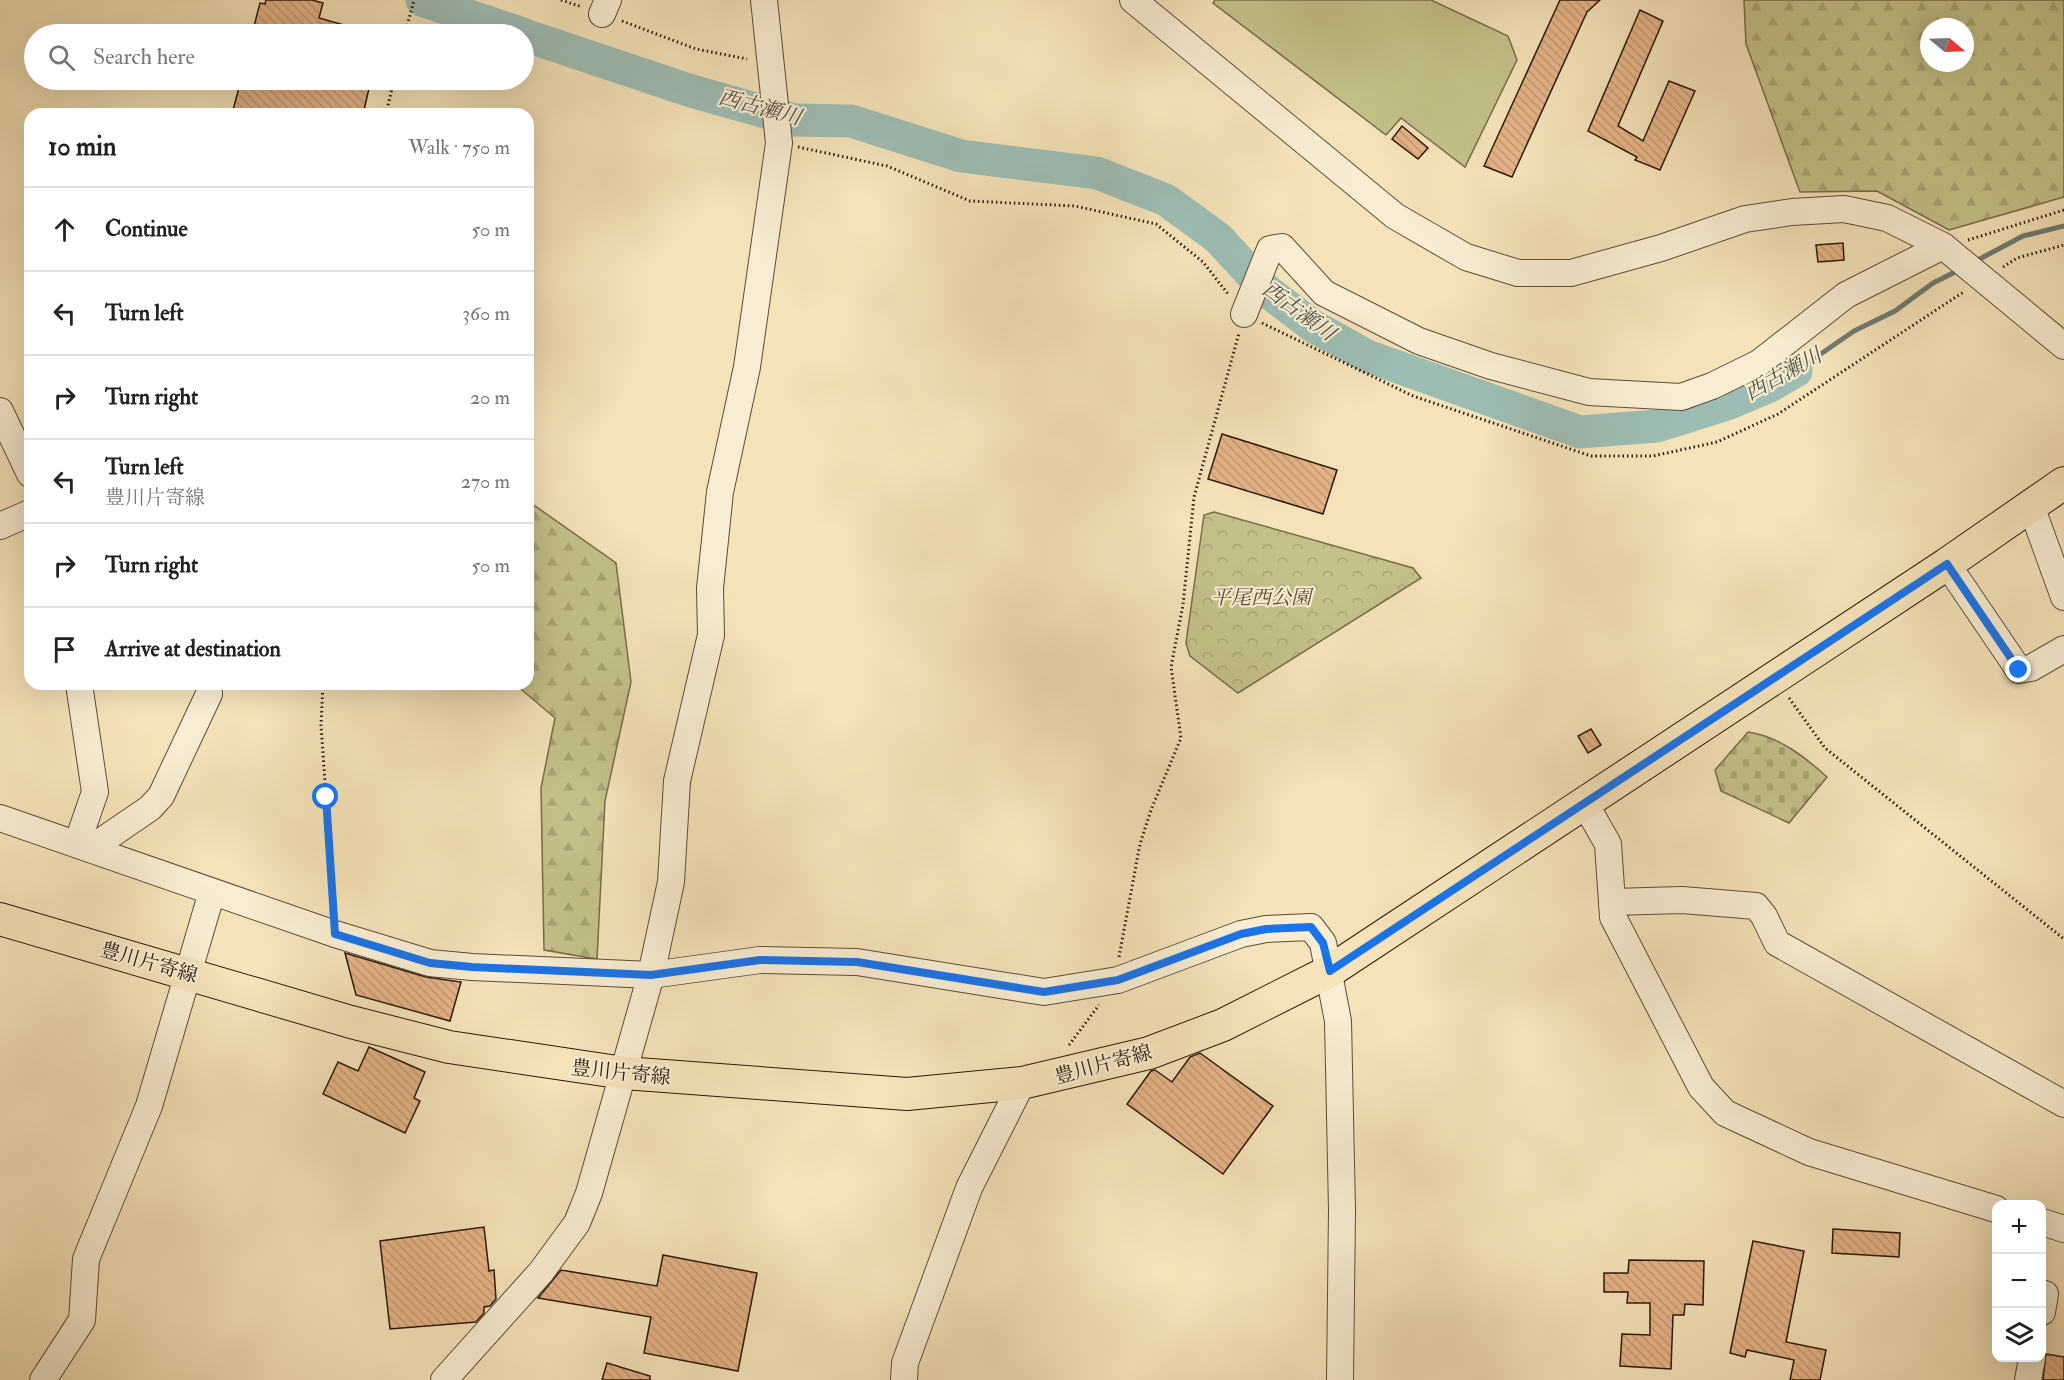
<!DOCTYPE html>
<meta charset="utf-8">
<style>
:root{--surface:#fff;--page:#f2f2f2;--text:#222;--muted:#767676;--line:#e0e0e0}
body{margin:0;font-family:"IM FELL Double Pica","Noto Serif JP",serif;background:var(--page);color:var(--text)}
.controls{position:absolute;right:18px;bottom:18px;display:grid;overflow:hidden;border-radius:12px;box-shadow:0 6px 24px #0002}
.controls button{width:54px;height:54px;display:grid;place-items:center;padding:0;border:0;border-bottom:2px solid var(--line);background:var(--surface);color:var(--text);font:30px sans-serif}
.compass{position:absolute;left:1920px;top:18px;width:54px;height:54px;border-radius:50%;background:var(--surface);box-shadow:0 6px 24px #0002;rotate:109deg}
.stop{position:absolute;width:18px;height:18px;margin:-14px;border:4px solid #1a73e8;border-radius:50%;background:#fff}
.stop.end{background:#1a73e8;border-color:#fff;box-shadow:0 2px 6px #0008}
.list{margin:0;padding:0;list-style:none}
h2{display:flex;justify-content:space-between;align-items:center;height:78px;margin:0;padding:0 24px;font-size:26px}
h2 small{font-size:20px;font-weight:400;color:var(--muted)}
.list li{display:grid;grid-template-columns:39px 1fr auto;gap:18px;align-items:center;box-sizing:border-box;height:84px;padding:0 24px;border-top:2px solid var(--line)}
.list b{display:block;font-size:22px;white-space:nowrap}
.list p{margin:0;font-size:20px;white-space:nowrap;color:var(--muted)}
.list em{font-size:20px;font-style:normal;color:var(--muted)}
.icon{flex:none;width:33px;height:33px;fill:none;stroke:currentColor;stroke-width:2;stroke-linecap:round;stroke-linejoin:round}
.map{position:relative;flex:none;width:2064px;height:1380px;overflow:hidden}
.search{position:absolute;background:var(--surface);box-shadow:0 6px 24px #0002;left:24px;top:24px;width:510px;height:66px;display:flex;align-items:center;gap:15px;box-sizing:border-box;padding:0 21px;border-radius:33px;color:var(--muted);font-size:22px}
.panel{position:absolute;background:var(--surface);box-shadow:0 6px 24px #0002;left:24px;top:108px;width:510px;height:582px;border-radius:18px}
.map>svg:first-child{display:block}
.forest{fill:url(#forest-firs);stroke:#786c4b;stroke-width:1.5;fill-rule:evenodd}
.cemetery{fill:url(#cemetery-stones);stroke:#786c4b;stroke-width:1.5}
.park{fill:url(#park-crowns);stroke:#786c4b;stroke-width:1.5}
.pitch{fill:#c4c18a;stroke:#786c4b;stroke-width:1.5}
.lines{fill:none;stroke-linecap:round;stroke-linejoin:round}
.stream{stroke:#6f7b71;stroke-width:5}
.river{stroke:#9dbdb4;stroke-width:33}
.building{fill:url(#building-back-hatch);stroke:#2b180c;stroke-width:1.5}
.minor-casing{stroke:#5e4b37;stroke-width:28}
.major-casing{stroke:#2b180c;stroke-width:34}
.path{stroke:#2b180c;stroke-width:3;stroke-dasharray:1.5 3;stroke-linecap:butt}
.minor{stroke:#f8edd2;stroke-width:26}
.major{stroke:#f5e3b9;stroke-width:32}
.route{stroke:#1a73e8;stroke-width:8}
.labels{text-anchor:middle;stroke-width:4.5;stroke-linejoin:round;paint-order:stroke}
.park-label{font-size:20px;font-style:italic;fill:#594b32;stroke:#f8edd2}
.street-label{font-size:20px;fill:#2b180c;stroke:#f8edd2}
.water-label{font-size:21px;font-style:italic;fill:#535247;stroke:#f8edd2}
</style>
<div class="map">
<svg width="2064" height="1380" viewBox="0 0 2064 1380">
<defs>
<pattern id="forest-firs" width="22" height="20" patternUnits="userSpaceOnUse" patternTransform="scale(1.5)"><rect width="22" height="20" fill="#c4c18a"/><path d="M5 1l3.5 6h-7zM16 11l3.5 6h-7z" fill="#a9a576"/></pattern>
<pattern id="cemetery-stones" width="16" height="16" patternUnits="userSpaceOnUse" patternTransform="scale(1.5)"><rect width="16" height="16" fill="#c4c18a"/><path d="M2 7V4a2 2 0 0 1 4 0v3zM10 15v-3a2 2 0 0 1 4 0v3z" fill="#a9a576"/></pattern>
<pattern id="park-crowns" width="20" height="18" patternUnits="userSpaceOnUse" patternTransform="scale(1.5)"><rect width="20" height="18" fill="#c4c18a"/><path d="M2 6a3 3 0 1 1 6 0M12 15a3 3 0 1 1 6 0" fill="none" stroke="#a9a576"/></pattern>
<pattern id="building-back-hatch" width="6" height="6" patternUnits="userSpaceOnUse" patternTransform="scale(1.5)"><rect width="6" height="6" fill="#e4b387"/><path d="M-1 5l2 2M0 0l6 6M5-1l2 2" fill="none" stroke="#c49973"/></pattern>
</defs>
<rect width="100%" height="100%" fill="#f5e3b9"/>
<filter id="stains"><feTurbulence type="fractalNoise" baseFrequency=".00333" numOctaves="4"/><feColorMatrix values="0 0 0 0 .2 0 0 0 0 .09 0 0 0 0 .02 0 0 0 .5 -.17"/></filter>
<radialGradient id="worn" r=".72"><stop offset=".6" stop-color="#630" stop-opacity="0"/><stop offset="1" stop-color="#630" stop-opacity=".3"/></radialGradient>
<g class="forest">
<path d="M1744 0H2064V197L1949 230 1877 191 1800 192 1746 44ZM1929 27H1965V63H1929Z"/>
<path d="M528 501 616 563 631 682 605 801 597 959 544 950 541 788 555 718 515 684H528Z"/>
</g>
<path class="cemetery" d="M1748 732C1778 736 1805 757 1827 777L1789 823 1721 791 1715 770Z"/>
<path class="park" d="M1214 512 1413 568 1421 578 1238 693 1190 656 1186 643 1204 515Z"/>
<path class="pitch" d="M1215 0H1431L1508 36 1517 60 1465 167 1401 118 1386 135 1213 3Z"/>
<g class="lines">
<g class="stream">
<path d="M1974 262 2023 236 2064 226"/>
<path d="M1796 371 1854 331 1895 311 1933 283 1961 269"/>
</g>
<g class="river">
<path d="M422 0 523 34"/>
<path d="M524 35 688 90 794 120 851 121 961 156 1097 173 1166 200 1218 238 1267 291 1313 326 1367 356 1580 432 1657 426 1727 404 1770 386 1796 371"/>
</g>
</g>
<g class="building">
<path d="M266 0H312L323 3 319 18 362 30V34H252L260 3 265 4Z"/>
<path d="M1560 0H1600L1587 12 1512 177 1484 166Z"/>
<path d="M1640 10 1663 21 1618 126 1643 141 1669 81 1695 91 1660 170 1635 160 1637 157 1588 131Z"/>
<path d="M241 80H371L363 114H232Z"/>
<path d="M1402 126 1428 148 1418 159 1392 139Z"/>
<path d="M1843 243 1844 260 1818 262 1816 245Z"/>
<path d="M1222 434 1337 470 1323 514 1208 479Z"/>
<path d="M1591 729 1601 745 1588 753 1578 736Z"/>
<path d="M345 953 426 977 461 982 450 1021 356 995Z"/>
<path d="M369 1047 425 1072 414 1098 420 1101 405 1133 323 1094 338 1062 358 1071Z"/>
<path d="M1200 1053 1273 1106 1223 1174 1127 1104 1151 1071 1155 1070 1172 1082 1190 1057Z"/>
<path d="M484 1227 489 1271 494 1270 496 1299 490 1306 484 1307V1313L476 1322 390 1329 380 1241Z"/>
<path d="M1833 1229 1900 1233 1899 1257 1832 1253Z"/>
<path d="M1753 1241 1804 1251 1786 1342 1826 1350 1820 1380H1790L1794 1360 1747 1350 1745 1357 1730 1353Z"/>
<path d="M663 1255 757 1273 738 1371 644 1353 651 1317 538 1298 561 1270 657 1286Z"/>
<path d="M1629 1260 1704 1261 1703 1305 1685 1304 1684 1315H1673L1671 1369 1620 1366 1622 1334 1650 1335V1303H1627L1628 1292H1604V1273H1628Z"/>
<path d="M2046 1354 2064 1357V1380H2043Z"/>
<path d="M607 1363 650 1376V1380H602Z"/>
</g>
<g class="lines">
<defs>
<g id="minor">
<path d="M1133 0 1395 216 1466 257 1518 273H1571L1661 248 1745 219 1792 212 1844 209 1887 218 1943 246 2064 346"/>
<path d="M602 14 608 0"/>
<path d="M1244 314 1270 249 1282 247 1324 293 1419 341 1491 366 1589 392 1681 397 1712 386 1759 363 1846 295 1943 246"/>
<path d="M0 411 30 474"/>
<path d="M2031 506 2064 597"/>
<path d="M0 526 30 513"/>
<path d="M1947 564 2019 670 2031 668 2064 649"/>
<path d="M1584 802 1608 844 1613 917 1701 1087 1725 1113 1809 1152 1996 1209"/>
<path d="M0 818 335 934 430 963 472 967 651 975 760 960 857 962 1044 992 1118 980 1241 934 1266 929 1311 927 1323 943 1338 1021 1342 1210 1340 1380"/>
<path d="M77 844 95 792 79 684"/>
<path d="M90 849 150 808 161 796 209 694"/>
<path d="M1612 902 1682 900 1756 906 1764 916 1777 943 2064 1104"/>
<path d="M2042 1222 2064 1229"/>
<path d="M2042 1312 2045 1294"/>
<path d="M43 1380 82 1320 86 1259 149 1106 212 892"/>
<path d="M444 1380 541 1272 577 1223 589 1193 651 975 671 882 677 781 711 635 710 588 720 492 747 367 779 143 764 0"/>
<path d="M904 1380 905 1363 969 1188 1022 1083"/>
<path d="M2028 1380 2032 1358"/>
</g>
<path id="major" d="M0 919 351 1022 449 1047 624 1073 907 1094 1022 1083 1149 1053 1223 1025 1330 971 1947 564 2064 483"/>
</defs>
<use href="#minor" class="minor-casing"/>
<use href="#major" class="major-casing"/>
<g class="path">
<path d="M561 0 582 7"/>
<path d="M622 21 696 49 747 59"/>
<path d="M405 34 414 0"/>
<path d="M386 114 394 80"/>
<path d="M798 147 887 166 970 201 1075 206 1156 224 1203 262 1228 294"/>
<path d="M1968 240 2064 210"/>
<path d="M2003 267 2017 258 2064 245"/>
<path d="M1262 323 1413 396 1591 456H1653L1717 442 1778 414 1965 291"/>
<path d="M323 684 321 725 334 910"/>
<path d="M1789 698 1825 748 2064 939"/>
<path d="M1119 957 1140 844 1151 810 1181 738 1171 667 1183 605 1194 497 1239 333"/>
<path d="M1069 1045 1099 1005"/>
</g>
<use href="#minor" class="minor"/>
<use href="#major" class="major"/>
</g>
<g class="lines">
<path class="route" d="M326 797 335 934 430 963 472 967 651 975 760 960 857 962 1044 992 1118 980 1241 934 1266 929 1311 927 1323 943 1330 971 1947 564 2019 670"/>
</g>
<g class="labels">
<g class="park-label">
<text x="1261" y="604">平尾西公園</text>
</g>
<g class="street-label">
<text transform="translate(149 962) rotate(16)" y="7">豊川片寄線</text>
<text transform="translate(1103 1064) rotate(-15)" y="7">豊川片寄線</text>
<text transform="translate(621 1072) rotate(6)" y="7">豊川片寄線</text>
</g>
<g class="water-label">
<text transform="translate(760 107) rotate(15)" y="7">西古瀬川</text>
<text transform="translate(1299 311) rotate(36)" y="7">西古瀬川</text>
<text transform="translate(1783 374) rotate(-29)" y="7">西古瀬川</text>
</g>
</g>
<rect width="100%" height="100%" filter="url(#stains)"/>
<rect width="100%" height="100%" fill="url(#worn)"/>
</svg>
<div class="controls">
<button>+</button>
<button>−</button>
<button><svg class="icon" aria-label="layers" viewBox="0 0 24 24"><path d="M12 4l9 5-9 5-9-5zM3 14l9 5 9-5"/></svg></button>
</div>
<svg class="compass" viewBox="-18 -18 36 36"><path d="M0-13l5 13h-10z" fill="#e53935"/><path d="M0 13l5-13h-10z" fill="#767676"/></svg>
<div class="stop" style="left:326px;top:797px"></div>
<div class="stop end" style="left:2019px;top:670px"></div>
<div class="search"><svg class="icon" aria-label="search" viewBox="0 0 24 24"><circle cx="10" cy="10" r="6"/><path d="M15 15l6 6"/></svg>Search here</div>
<section class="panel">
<h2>10 min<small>Walk · 750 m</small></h2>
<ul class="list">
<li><svg class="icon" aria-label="ahead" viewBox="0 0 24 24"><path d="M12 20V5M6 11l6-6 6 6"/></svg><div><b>Continue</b></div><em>50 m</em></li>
<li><svg class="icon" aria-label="left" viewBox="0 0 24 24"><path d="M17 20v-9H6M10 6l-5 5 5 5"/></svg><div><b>Turn left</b></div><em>360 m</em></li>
<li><svg class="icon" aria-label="right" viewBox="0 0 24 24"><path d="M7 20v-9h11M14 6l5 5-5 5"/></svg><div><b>Turn right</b></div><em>20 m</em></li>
<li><svg class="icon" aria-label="left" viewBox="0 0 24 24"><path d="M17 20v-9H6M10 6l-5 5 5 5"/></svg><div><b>Turn left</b><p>豊川片寄線</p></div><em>270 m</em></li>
<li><svg class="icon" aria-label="right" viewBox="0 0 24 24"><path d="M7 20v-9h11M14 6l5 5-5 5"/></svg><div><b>Turn right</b></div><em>50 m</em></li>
<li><svg class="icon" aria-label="arrive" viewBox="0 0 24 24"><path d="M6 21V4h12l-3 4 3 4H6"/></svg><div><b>Arrive at destination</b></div></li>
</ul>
</section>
</div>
